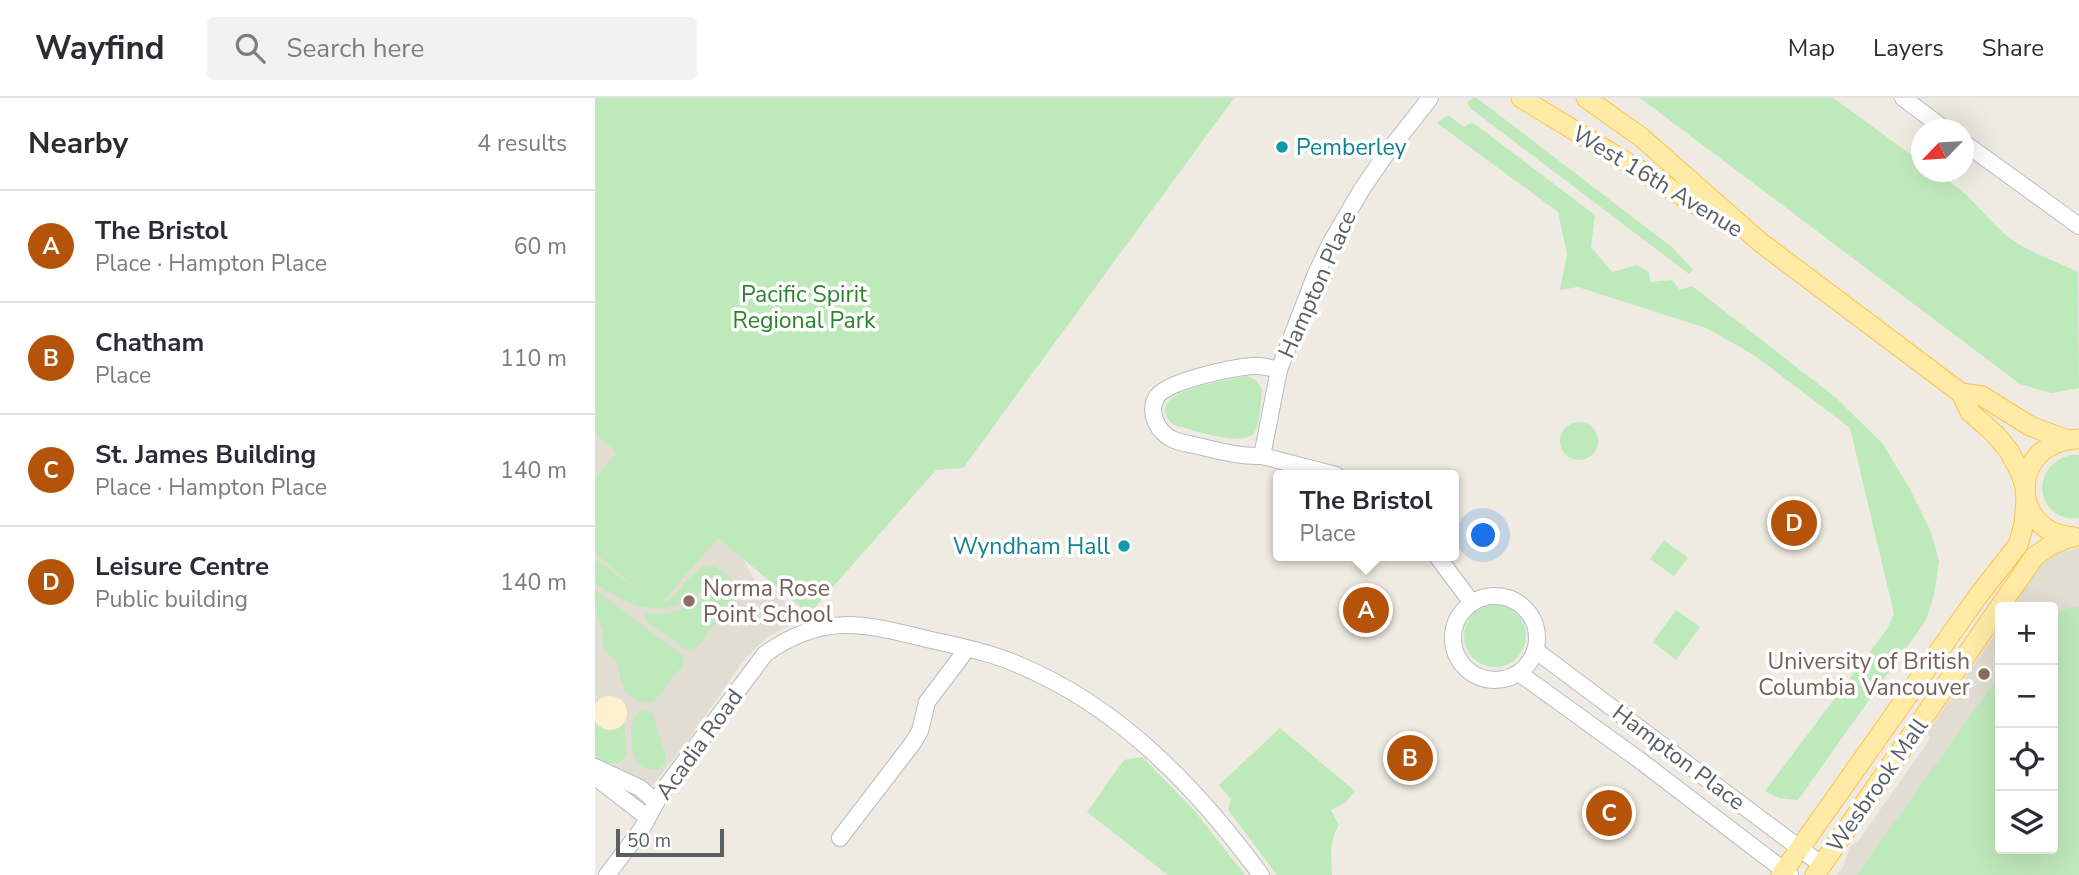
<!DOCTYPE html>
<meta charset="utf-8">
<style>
:root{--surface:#fff;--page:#f2f2f3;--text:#2b2b33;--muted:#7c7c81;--line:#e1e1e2;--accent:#b45309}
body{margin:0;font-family:"Nunito Sans",sans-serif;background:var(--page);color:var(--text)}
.controls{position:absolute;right:21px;bottom:21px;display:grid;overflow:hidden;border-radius:7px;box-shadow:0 7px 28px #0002}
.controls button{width:63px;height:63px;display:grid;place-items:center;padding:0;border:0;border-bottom:2px solid var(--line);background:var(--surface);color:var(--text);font:35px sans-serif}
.compass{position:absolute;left:1316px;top:21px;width:63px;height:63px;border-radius:50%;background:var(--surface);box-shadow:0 7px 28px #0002;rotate:245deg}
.scale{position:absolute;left:21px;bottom:18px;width:108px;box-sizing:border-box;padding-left:7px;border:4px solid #5a5f64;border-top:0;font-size:19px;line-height:24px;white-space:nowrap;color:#5a5f64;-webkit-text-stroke:5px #fff;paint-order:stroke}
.you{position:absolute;left:889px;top:438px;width:24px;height:24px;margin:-18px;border:5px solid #fff;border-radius:50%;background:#1a73e8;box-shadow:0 0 0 10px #1a73e833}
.badge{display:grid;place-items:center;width:46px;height:46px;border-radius:50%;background:var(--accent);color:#fff;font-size:23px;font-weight:700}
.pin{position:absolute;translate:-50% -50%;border:4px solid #fff;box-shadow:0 2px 7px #0006}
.popup{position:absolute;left:678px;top:372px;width:186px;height:91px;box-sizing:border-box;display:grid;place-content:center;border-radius:7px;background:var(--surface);filter:drop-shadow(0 2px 5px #0005);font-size:23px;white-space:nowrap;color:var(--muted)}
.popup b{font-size:26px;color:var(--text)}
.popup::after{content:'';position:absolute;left:50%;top:100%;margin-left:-14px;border:14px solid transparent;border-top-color:var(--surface)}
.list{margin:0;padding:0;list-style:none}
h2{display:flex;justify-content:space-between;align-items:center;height:91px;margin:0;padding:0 28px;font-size:30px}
h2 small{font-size:23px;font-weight:400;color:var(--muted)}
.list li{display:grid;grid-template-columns:46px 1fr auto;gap:21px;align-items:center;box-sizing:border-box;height:112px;padding:0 28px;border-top:2px solid var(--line)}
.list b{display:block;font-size:26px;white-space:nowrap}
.list p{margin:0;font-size:23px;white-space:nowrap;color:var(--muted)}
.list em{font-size:23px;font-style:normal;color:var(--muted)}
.icon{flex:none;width:38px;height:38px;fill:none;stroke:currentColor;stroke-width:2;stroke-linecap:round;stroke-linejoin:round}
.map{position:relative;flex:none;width:1484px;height:777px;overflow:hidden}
header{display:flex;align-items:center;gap:42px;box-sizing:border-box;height:98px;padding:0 35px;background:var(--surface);border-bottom:2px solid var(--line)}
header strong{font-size:33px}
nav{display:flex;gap:38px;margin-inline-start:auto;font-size:24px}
.search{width:490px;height:63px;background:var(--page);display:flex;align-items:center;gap:18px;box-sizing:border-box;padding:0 24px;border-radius:7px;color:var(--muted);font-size:26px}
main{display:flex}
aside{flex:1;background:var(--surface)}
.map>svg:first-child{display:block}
.education{fill:#e1ddd2}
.green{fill:#bee9bb}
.sand{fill:#fef0cd}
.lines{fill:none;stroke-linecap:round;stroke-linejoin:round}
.minor-casing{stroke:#b7bbc0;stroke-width:18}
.major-casing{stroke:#ffc14a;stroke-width:21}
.minor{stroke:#fff;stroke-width:16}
.major{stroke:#ffeba6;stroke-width:19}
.culture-dot{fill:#0f9aa8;stroke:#fff;stroke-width:2.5}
.education-dot{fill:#8d6e63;stroke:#fff;stroke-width:2.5}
.labels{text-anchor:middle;stroke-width:7;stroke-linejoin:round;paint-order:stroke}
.culture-label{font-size:23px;fill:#0d838f;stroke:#fff;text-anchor:start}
.street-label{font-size:23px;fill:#5a5f64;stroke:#fff}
.park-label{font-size:23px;fill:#2c832b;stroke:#fff}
.education-label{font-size:23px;fill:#785e54;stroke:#fff;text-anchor:start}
</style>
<header>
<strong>Wayfind</strong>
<div class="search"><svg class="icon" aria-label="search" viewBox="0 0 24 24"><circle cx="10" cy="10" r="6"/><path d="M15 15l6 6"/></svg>Search here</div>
<nav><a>Map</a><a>Layers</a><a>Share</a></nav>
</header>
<main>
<aside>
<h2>Nearby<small>4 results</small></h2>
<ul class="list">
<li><span class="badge">A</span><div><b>The Bristol</b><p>Place · Hampton Place</p></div><em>60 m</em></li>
<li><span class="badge">B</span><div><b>Chatham</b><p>Place</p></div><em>110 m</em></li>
<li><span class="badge">C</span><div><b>St. James Building</b><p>Place · Hampton Place</p></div><em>140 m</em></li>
<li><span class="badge">D</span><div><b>Leisure Centre</b><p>Public building</p></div><em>140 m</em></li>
</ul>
</aside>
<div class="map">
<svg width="1484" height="777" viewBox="0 0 1484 777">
<rect width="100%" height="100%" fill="#efebe2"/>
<g class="education">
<path d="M0 334 145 454 163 489 214 516 173 539 151 559 92 644 58 687 50 688 0 666Z"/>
<path d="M1484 450V777H1242L1249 767 1255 748 1264 742 1335 641 1333 634 1340 623 1405 529V751H1458V509H1419L1420 507 1416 504 1446 466 1463 455Z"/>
</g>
<g class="green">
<path d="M0 0H639L368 370 341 372 214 516 123 440 67 504 78 500 88 486 109 467 120 469 138 481C121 482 112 492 98 500 62 521 31 507 0 485V463H4L47 496 0 455V381L22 355 0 335Z"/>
<path d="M878 0H882L1078 150 1098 172 1094 176 875 10 872 4Z"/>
<path d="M1045 0H1238L1244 4 1326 64V74C1364 74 1391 125 1419 143 1439 156 1462 164 1483 174L1484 290 1456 295 1425 286Z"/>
<path d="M853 17 869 29 877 24 1000 117 996 149 1017 174 1042 167 1054 174 1055 184 1077 182 1085 192 1097 188 1240 299 1287 345 1315 391 1336 434 1344 463 1339 497 1331 522 1203 702 1184 700 1170 693 1292 531 1299 516 1255 330 1159 257 1111 230 983 189 965 192 972 156 963 114 842 25Z"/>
<path d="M652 278 661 282 667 292C666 303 665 326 659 335 648 350 595 331 579 327 542 293 632 283 652 278Z"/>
<circle cx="984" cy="343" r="19"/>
<path d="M1476 357H1484V420C1444 426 1430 369 1476 357Z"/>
<path d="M1069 442 1093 460 1079 478 1055 461Z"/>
<path d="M142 487H149L155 492 154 496 139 503 131 511 103 548C97 551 94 553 87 549L50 522 51 515C69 517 85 514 101 505 115 497 125 487 142 487Z"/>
<path d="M0 492 88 558V567L60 602 50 605 39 601 30 592 26 584 24 569 21 562 10 554 8 547V534L0 510Z"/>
<circle cx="900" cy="538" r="31"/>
<path d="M1481 508H1484V777H1262L1405 576V751H1458V516Z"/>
<path d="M1081 512 1105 529 1081 562 1058 544Z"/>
<path d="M48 611 53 612 57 615 71 658 70 666 62 672 49 670C47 668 43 663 41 661 34 647 33 618 48 611Z"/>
<path d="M0 623 2 626 23 630 29 626 32 656 24 665H13L0 658Z"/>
<path d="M685 630 760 693 750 705 736 712 744 727C734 744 736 758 737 777H682L633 712 636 701 624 687Z"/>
<path d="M547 659 598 711 650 777H573L492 714 529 662Z"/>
</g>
<circle class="sand" cx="15" cy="615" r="17"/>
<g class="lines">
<defs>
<g id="minor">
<path d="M1308 0 1351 32"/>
<path d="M1368 44 1484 128"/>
<path d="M667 358C645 359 625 353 603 348 595 346 585 345 577 341 563 334 553 316 561 300 570 283 637 270 657 268 666 267 675 270 684 272"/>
<path d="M741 377 667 358 684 272 720 178 735 146 767 91 789 59 835 0"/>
<path d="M842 458 877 505"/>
<circle cx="900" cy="540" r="42"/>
<path d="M940 552 1227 767"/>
<path d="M924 575 1043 661 1195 777"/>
<path d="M0 669 45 690 61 704"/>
<path d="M0 679 52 719"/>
<path d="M245 740 317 646 325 633 332 604 372 551"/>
<path d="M12 777 46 732 67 694 170 556C227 515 268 525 332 541 362 548 395 554 424 567 525 609 602 690 666 777"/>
</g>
<g id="major">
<path d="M926 0 1125 121"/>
<path d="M991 0 1046 39 1165 144 1366 295 1375 314 1401 337 1414 353 1425 374 1430 388"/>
<path d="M1366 295 1387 298 1435 328 1470 341"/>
<path d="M1479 439C1414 436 1412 343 1484 341"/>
<path d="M1186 777 1383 498 1423 447 1429 426 1431 401"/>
<path d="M1220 777 1439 459 1456 447 1476 439"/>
</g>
</defs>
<use href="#minor" class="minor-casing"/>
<use href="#major" class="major-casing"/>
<use href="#minor" class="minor"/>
<use href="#major" class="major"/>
</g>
<g class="culture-dot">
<circle cx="687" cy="49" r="7"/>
<circle cx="529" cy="448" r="7"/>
</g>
<g class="education-dot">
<circle cx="94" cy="503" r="7"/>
<circle cx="1389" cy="576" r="7"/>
</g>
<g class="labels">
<g class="culture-label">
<text x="701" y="57">Pemberley</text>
<text x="515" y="456" text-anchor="end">Wyndham Hall</text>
</g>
<g class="street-label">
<text transform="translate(1063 83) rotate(31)" y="8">West 16th Avenue</text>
<text transform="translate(722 186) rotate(-66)" y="8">Hampton Place</text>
<text transform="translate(104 646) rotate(-54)" y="8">Acadia Road</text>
<text transform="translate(1084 659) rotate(37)" y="8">Hampton Place</text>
<text transform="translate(1282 687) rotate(-55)" y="8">Wesbrook Mall</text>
</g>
<g class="park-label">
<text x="209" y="204">Pacific Spirit<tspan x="209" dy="26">Regional Park</tspan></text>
</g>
<g class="education-label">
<text x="108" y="498">Norma Rose<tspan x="108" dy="26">Point School</tspan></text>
<text x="1375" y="571" text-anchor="end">University of British<tspan x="1375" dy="26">Columbia Vancouver</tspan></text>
</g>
</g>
</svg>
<div class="controls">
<button>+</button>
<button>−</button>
<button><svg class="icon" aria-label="locate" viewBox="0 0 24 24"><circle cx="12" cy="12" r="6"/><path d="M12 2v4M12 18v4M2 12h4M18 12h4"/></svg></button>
<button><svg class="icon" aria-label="layers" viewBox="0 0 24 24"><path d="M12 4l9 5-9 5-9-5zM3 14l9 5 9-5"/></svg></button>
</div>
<svg class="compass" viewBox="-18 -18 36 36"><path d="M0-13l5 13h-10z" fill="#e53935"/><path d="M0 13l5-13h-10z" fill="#7c7c81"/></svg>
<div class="scale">50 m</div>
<div class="you"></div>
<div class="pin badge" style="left:771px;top:512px">A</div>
<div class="popup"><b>The Bristol</b>Place</div>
<div class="pin badge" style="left:815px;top:660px">B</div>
<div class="pin badge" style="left:1014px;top:715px">C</div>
<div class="pin badge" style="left:1199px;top:425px">D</div>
</div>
</main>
